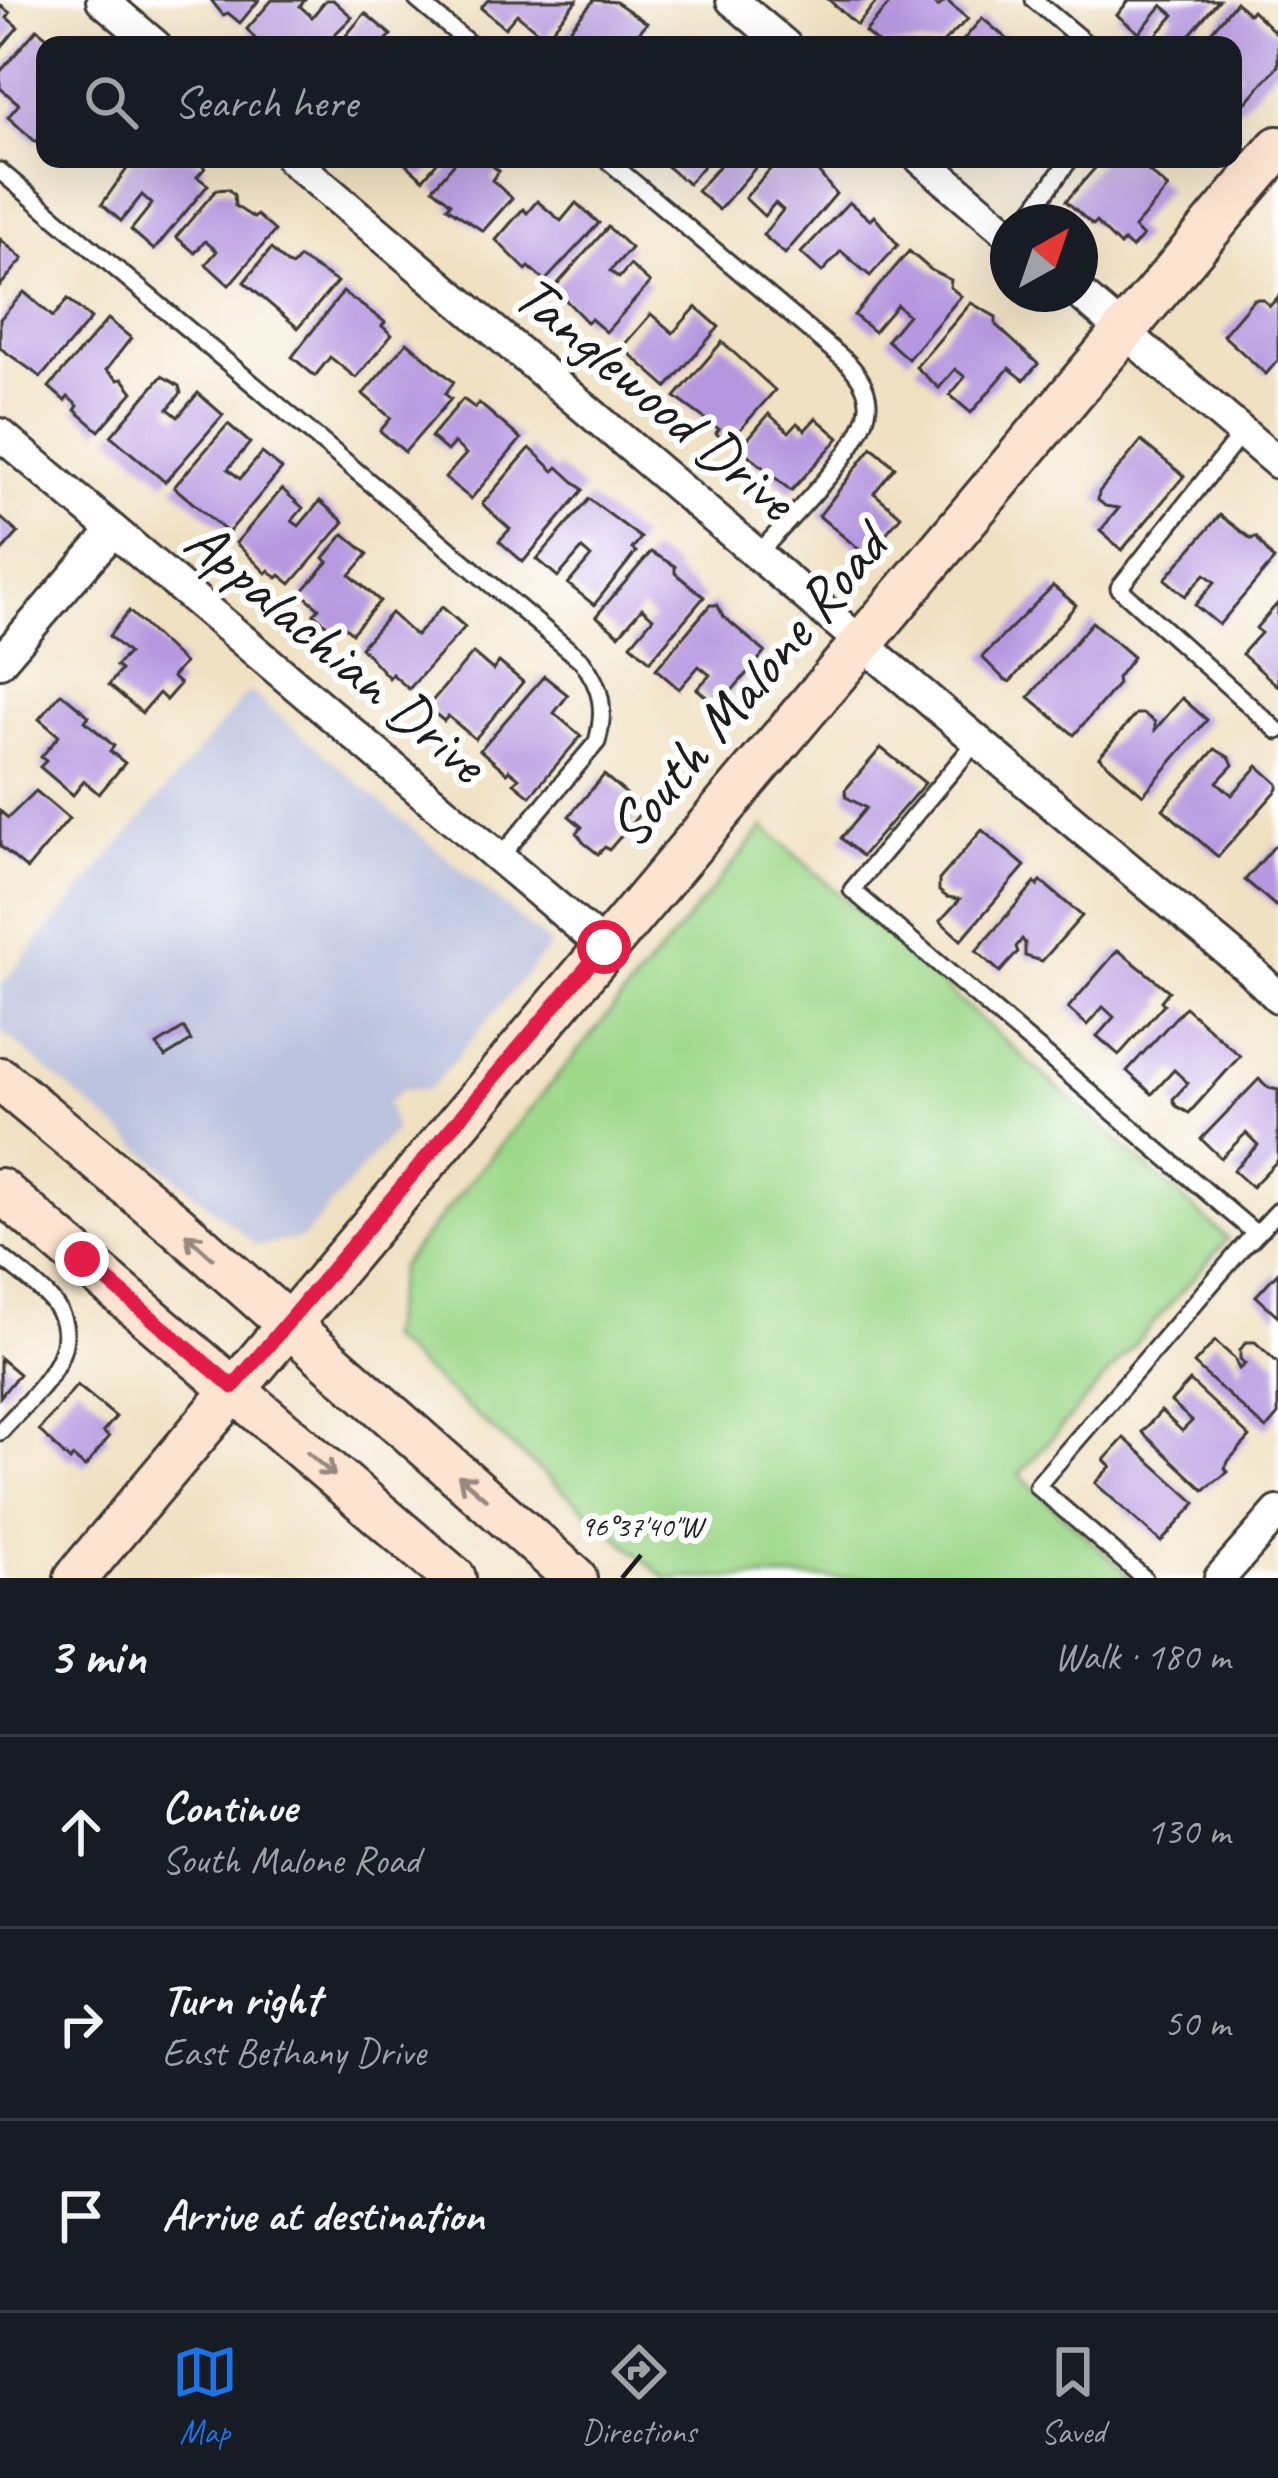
<!DOCTYPE html>
<meta charset="utf-8">
<style>
:root{--surface:#171b24;--page:#242831;--text:#f1f3f6;--muted:#9ea1a6;--line:#363941;--accent:#1a73e8}
body{margin:0;font-family:Caveat,sans-serif;background:var(--page);color:var(--text)}
.compass{position:absolute;left:990px;top:204px;width:108px;height:108px;border-radius:50%;background:var(--surface);box-shadow:0 12px 48px #0002;rotate:40deg}
.stop{position:absolute;width:36px;height:36px;margin:-27px;border:9px solid #e11d48;border-radius:50%;background:#fff}
.stop.end{background:#e11d48;border-color:#fff;box-shadow:0 3px 12px #0008}
.list{margin:0;padding:0;list-style:none}
h2{display:flex;justify-content:space-between;align-items:center;height:156px;margin:0;padding:0 48px;font-size:51px}
h2 small{font-size:39px;font-weight:400;color:var(--muted)}
.list li{display:grid;grid-template-columns:78px 1fr auto;gap:36px;align-items:center;box-sizing:border-box;height:192px;padding:0 48px;border-top:3px solid var(--line)}
.list b{display:block;font-size:45px;white-space:nowrap}
.list p{margin:0;font-size:39px;white-space:nowrap;color:var(--muted)}
.list em{font-size:39px;font-style:normal;color:var(--muted)}
.icon{flex:none;width:66px;height:66px;fill:none;stroke:currentColor;stroke-width:2;stroke-linecap:round;stroke-linejoin:round}
.map{position:relative;flex:none;width:1278px;height:1578px;overflow:hidden}
.search{position:absolute;background:var(--surface);box-shadow:0 12px 48px #0002;left:36px;right:36px;top:36px;height:132px;display:flex;align-items:center;gap:30px;box-sizing:border-box;padding:0 42px;border-radius:24px;color:var(--muted);font-size:45px}
.sheet{height:732px;background:var(--surface)}
nav{display:flex;justify-content:space-around;align-items:center;box-sizing:border-box;height:168px;border-top:3px solid var(--line);background:var(--surface);font-size:33px;color:var(--muted)}
nav a{display:grid;justify-items:center;gap:6px}
nav .on{color:var(--accent)}
.map>svg:first-child{display:block}
.industrial{fill:#bcc3de}
.green{fill:#9ed88a;stroke:#5d7a53;stroke-width:3}
.building{fill:#b698e0}
.lines{fill:none;stroke-linecap:round;stroke-linejoin:round}
.lane-casing{stroke:#3c3a35;stroke-width:21}
.street-casing{stroke:#3c3a35;stroke-width:36}
.secondary-casing{stroke:#3c3a35;stroke-width:48}
.lane{stroke:#fff;stroke-width:15}
.street{stroke:#fff;stroke-width:30}
.secondary{stroke:#fde4d0;stroke-width:42}
.oneway{stroke:#988a7f}
.route{stroke:#e11d48;stroke-width:15}
.ticks{fill:none;stroke:#1c1c1c;stroke-width:4.5}
.labels{text-anchor:middle;stroke-width:12;stroke-linejoin:round;paint-order:stroke}
.street-label{font-size:60px;fill:#1c1c1c;stroke:#fff}
.ticks-label{font-size:30px;text-anchor:middle;fill:#1c1c1c;stroke:#fff;stroke-width:12;stroke-linejoin:round;paint-order:stroke}
</style>
<div class="map">
<svg width="1278" height="1578" viewBox="0 0 1278 1578">
<rect width="100%" height="100%" fill="#fff"/>
<filter id="ink" filterUnits="userSpaceOnUse"><feTurbulence type="fractalNoise" baseFrequency=".00833" numOctaves="2"/><feDisplacementMap in="SourceGraphic" scale="24" xChannelSelector="R" yChannelSelector="G"/><feConvolveMatrix kernelMatrix="1 2 1 2 8 2 1 2 1" color-interpolation-filters="sRGB"/></filter>
<filter id="wash" filterUnits="userSpaceOnUse"><feTurbulence type="fractalNoise" baseFrequency=".004" numOctaves="4" result="noise"/><feDisplacementMap in="SourceGraphic" scale="48" xChannelSelector="R" yChannelSelector="G"/><feGaussianBlur stdDeviation="2.7" result="paint"/><feColorMatrix in="noise" values="0 0 0 0 0 0 0 0 0 0 0 0 0 0 0 0 0 1.4 0 .05"/><feComposite in="paint" operator="in"/></filter>
<g filter="url(#wash)">
<rect width="100%" height="100%" fill="#f0e1c2"/>
<path class="industrial" d="M249 691 551 945 430 1089 401 1090 388 1103 395 1130 303 1238 257 1246 0 1030V987Z"/>
<path class="green" d="M764 827 1228 1239 1019 1475 1132 1578H665L387 1339 400 1266Z"/>
<g id="blocks">
<g class="building">
<path d="M211 0H259L240 23 228 13 223 15Z"/>
<path d="M272 0H305L300 6 312 17 326 0H333L352 17 324 45H260L247 29Z"/>
<path d="M488 0H577L545 38 517 14 505 28 481 8Z"/>
<path d="M594 0 616 2 647 23 628 45H556Z"/>
<path d="M829 0H878L857 25Z"/>
<path d="M893 0H930L938 7 946 0 968 19 940 45H880L865 32Z"/>
<path d="M1129 0H1219L1181 45H1157L1152 40 1174 15 1162 5 1139 33 1117 15Z"/>
<path d="M1236 2 1249 14 1252 10 1278 35V66L1241 108 1233 104V82L1240 74 1233 68V45H1200Z"/>
<path d="M0 5 10 13 7 18 18 27 0 49Z"/>
<path d="M365 13 391 35 382 45H338Z"/>
<path d="M982 18 1007 39 1002 45H959Z"/>
<path d="M37 29 57 45H45V131L36 142 8 117 19 104 0 88V72Z"/>
<path d="M134 159H194L205 168 197 177 208 185 154 250 131 230 152 204 142 195 121 221 102 204Z"/>
<path d="M400 159H440L423 179Z"/>
<path d="M458 159H494L490 164 499 171 492 180 512 198 483 231 447 207 451 203 433 188Z"/>
<path d="M668 159H709L688 184 664 164Z"/>
<path d="M712 159H763L719 210 697 191 720 165Z"/>
<path d="M779 159H798L803 163 808 159 836 194 785 254 763 235 783 210 775 203 764 216 745 198Z"/>
<path d="M1103 159H1144L1140 164 1168 188 1134 228 1143 236 1132 248 1124 241 1120 246 1096 222 1093 225 1066 201Z"/>
<path d="M228 189 234 195 235 206 254 218 257 215 275 231 229 285 206 264 217 251 205 241 195 253 176 237 216 190Z"/>
<path d="M537 201 561 221 576 203 599 223 545 281 529 267 526 270 496 240 523 209 527 213Z"/>
<path d="M849 202 870 220 874 216 898 245 870 276 841 251 822 272 801 253Z"/>
<path d="M608 227 631 248 610 271 619 278 630 265 650 283 606 332 591 319 587 322 554 288Z"/>
<path d="M0 239 23 259 0 286Z"/>
<path d="M271 249 287 264 292 266 299 258 337 282 298 328 244 282Z"/>
<path d="M909 251 931 270 951 280 950 287 961 296 908 359 887 340 908 315 897 305 874 332 854 315Z"/>
<path d="M24 292 53 317 68 299 91 319 41 377 0 348V319Z"/>
<path d="M343 292 385 322 382 326 392 335 356 378 330 357 315 376 292 357Z"/>
<path d="M1278 297V360L1266 374 1223 335 1254 299H1262L1270 306Z"/>
<path d="M971 303 996 317V325L1038 364 1024 380 1009 368 971 413 950 395 965 377 955 369 939 388 916 367Z"/>
<path d="M696 307 719 327 667 387 622 347 651 314 673 333Z"/>
<path d="M108 319 131 338 106 370 118 380 123 379 133 392 99 431 75 410 78 406 68 397 65 401 49 387Z"/>
<path d="M407 342 454 382 445 394 451 399 405 452 380 431 391 418 363 394Z"/>
<path d="M722 342 775 390 731 440 727 437 724 441 716 433 719 429 675 397Z"/>
<path d="M162 376 179 386 181 393 168 409 178 417 198 393 223 415 165 482 111 436Z"/>
<path d="M463 399 475 408 479 403 521 439 471 499 445 478 466 454 454 443 447 451 431 437Z"/>
<path d="M769 414 789 432 797 423 805 430 816 418 839 438 791 491 740 448Z"/>
<path d="M228 424 250 443 228 469 240 479 262 453 282 469 228 533 174 487Z"/>
<path d="M1141 441 1184 476 1122 550 1100 531 1119 508 1105 506 1098 500 1099 492Z"/>
<path d="M872 447 895 467 874 493 901 516 867 556 819 516Z"/>
<path d="M530 448 554 471 558 467 583 490 523 562 499 541 510 529 482 504Z"/>
<path d="M282 489 303 508 292 521 299 526 320 501 344 522 291 584 280 575 277 578 269 570 266 573 236 543Z"/>
<path d="M589 499 641 538 632 549 636 552 594 605 568 584 591 557 582 549 558 577 537 559Z"/>
<path d="M1220 515 1251 539 1256 537 1274 560 1219 625 1195 605 1215 582 1205 574 1185 596 1165 579Z"/>
<path d="M0 517 18 533 0 553Z"/>
<path d="M344 534 368 554 350 575 380 601 352 633 342 624 335 632 314 614 319 608 301 593 328 562 324 558Z"/>
<path d="M651 552 675 566V573L704 597 650 661 631 644 653 618 642 608 619 635 596 616Z"/>
<path d="M1053 586 1076 605 1010 682 1004 679 982 657Z"/>
<path d="M1278 603V686L1242 654 1261 633 1256 628Z"/>
<path d="M710 605H717L724 617 765 652 718 707 697 689 710 675 699 666 679 689 656 669Z"/>
<path d="M442 607 465 627 409 689 392 674 389 678 361 647 391 613 416 636Z"/>
<path d="M129 611 184 663 172 677 180 684 166 700 159 693 142 713 109 685 121 670 116 666 128 653 109 636Z"/>
<path d="M1092 622 1133 657 1117 678 1118 684 1074 735 1029 697Z"/>
<path d="M473 653 493 670 499 662 523 682 475 739 448 716 444 721 427 707Z"/>
<path d="M544 676 568 695 554 713 581 736 530 796 514 783 519 778 509 770 507 773 480 750Z"/>
<path d="M61 693 89 716 85 721 114 746 110 751 125 763 99 794 84 781 73 795 40 767 46 761 41 757 59 736 39 719Z"/>
<path d="M1182 698 1207 720 1143 795 1099 757 1136 714H1144L1155 722V730Z"/>
<path d="M881 748 925 783 862 856 841 838 866 808 846 797 845 790Z"/>
<path d="M1215 749 1230 758 1233 765 1217 782 1232 795 1258 766 1278 784V789L1218 857 1163 809Z"/>
<path d="M604 775 644 809 609 850 605 847 598 854 584 843 577 833 582 827 569 816Z"/>
<path d="M36 791 69 819 27 869 0 846V811L8 818Z"/>
<path d="M982 830 1025 866 961 940 940 921 960 899 947 897 939 891V880Z"/>
<path d="M1278 842V908L1245 880Z"/>
<path d="M1041 881 1082 916 1042 961 1025 956V943L1022 939 1016 947 1018 952 1000 972 976 951 1035 883 1038 886Z"/>
<path d="M1118 950 1169 991 1161 1001 1164 1004 1119 1055 1097 1036 1114 1017 1103 1007 1087 1025 1068 1008Z"/>
<path d="M1185 1007 1240 1056 1189 1113 1176 1106 1173 1099 1188 1083 1174 1070 1152 1094 1127 1071Z"/>
<path d="M184 1028 191 1041 165 1057 157 1045Z"/>
<path d="M1259 1079 1269 1088 1278 1090V1160L1252 1187 1233 1170 1258 1145 1246 1133 1221 1158 1201 1139Z"/>
<path d="M1278 1272V1316L1256 1296Z"/>
<path d="M1215 1341 1234 1358 1239 1369 1245 1364 1240 1359V1350L1246 1342H1255L1278 1363V1415L1266 1429 1194 1364Z"/>
<path d="M0 1358 19 1374 0 1397Z"/>
<path d="M1190 1381 1250 1437 1229 1460 1225 1468 1228 1472 1204 1490 1142 1432 1161 1411 1182 1431 1192 1421 1171 1402Z"/>
<path d="M77 1385 116 1417 103 1432 109 1437 85 1467 73 1457 70 1461 39 1430Z"/>
<path d="M1124 1438 1196 1503 1161 1542 1095 1483 1111 1466 1104 1460Z"/>
</g>
</g>
</g>
<g filter="url(#ink)">
<use href="#blocks" fill-opacity="0" stroke="#3c3a35" stroke-width="3"/>
<g class="lines">
<defs>
<g id="lane">
<path d="M417 0 471 45"/>
<path d="M1034 0 1088 45"/>
<path d="M606 159 847 362C857 373 867 386 868 402 871 443 786 521 759 553"/>
<path d="M0 171 582 661C602 688 606 709 597 742L499 858"/>
<path d="M1024 222 1070 159"/>
<path d="M1242 433 1119 588 1278 731"/>
<path d="M976 742 852 890 1255 1233 1037 1486 1144 1578"/>
<path d="M1251 1240 1278 1211"/>
<path d="M0 1256C16 1270 36 1283 50 1299 94 1347 30 1397 0 1432"/>
</g>
<g id="street">
<path d="M102 0 155 45"/>
<path d="M732 0 785 45"/>
<path d="M291 159C610 428 927 701 1248 968L1278 997"/>
<path d="M921 159 1008 233"/>
<path d="M1080 294 1278 463"/>
<path d="M0 434 604 947"/>
<path d="M0 662 113 531"/>
<path d="M1220 1578 1278 1512"/>
</g>
<g id="secondary">
<path d="M0 1079 176 1225 575 1578"/>
<path d="M0 1190 454 1578"/>
<path d="M76 1578 1278 148"/>
</g>
</defs>
<use href="#lane" class="lane-casing"/>
<use href="#street" class="street-casing"/>
<use href="#secondary" class="secondary-casing"/>
<use href="#lane" class="lane"/>
<use href="#street" class="street"/>
<use href="#secondary" class="secondary"/>
</g>
<defs><path id="oneway-shaft" d="M-6 0H5M1.5-3L5.5 0L1.5 3" fill="none" stroke-width="1.6" stroke-linecap="round" stroke-linejoin="round" transform="scale(3)"/></defs>
<g class="oneway">
<use href="#oneway-shaft" transform="translate(199 1246) rotate(-138)"/>
<use href="#oneway-shaft" transform="translate(321 1464) rotate(41)"/>
<use href="#oneway-shaft" transform="translate(472 1487) rotate(-139)"/>
</g>
</g>
<g class="lines" filter="url(#ink)">
<path class="route" d="M82 1259 233 1387 604 947"/>
</g>
<path class="ticks" d="M622 1578 641 1555"/>
<g class="labels">
<g class="street-label">
<text transform="translate(656 396) rotate(40)" y="21">Tanglewood Drive</text>
<text transform="translate(337 650) rotate(40)" y="21">Appalachian Drive</text>
<text transform="translate(746 686) rotate(-50)" y="21">South Malone Road</text>
</g>
</g>
<g class="ticks-label">
<text x="641" y="1536">96°37'40"W</text>
</g>
</svg>
<svg class="compass" viewBox="-18 -18 36 36"><path d="M0-13l5 13h-10z" fill="#e53935"/><path d="M0 13l5-13h-10z" fill="#9ea1a6"/></svg>
<div class="stop" style="left:604px;top:947px"></div>
<div class="stop end" style="left:82px;top:1259px"></div>
<div class="search"><svg class="icon" aria-label="search" viewBox="0 0 24 24"><circle cx="10" cy="10" r="6"/><path d="M15 15l6 6"/></svg>Search here</div>
</div>
<section class="sheet">
<h2>3 min<small>Walk · 180 m</small></h2>
<ul class="list">
<li><svg class="icon" aria-label="ahead" viewBox="0 0 24 24"><path d="M12 20V5M6 11l6-6 6 6"/></svg><div><b>Continue</b><p>South Malone Road</p></div><em>130 m</em></li>
<li><svg class="icon" aria-label="right" viewBox="0 0 24 24"><path d="M7 20v-9h11M14 6l5 5-5 5"/></svg><div><b>Turn right</b><p>East Bethany Drive</p></div><em>50 m</em></li>
<li><svg class="icon" aria-label="arrive" viewBox="0 0 24 24"><path d="M6 21V4h12l-3 4 3 4H6"/></svg><div><b>Arrive at destination</b></div></li>
</ul>
</section>
<nav>
<a class="on"><svg class="icon" aria-label="map" viewBox="0 0 24 24"><path d="M3 6l6-2 6 2 6-2v14l-6 2-6-2-6 2zM9 4v14M15 6v14"/></svg>Map</a>
<a><svg class="icon" aria-label="directions" viewBox="0 0 24 24"><path d="M12 3l9 9-9 9-9-9zM9 14v-3h6M13 9l2 2-2 2"/></svg>Directions</a>
<a><svg class="icon" aria-label="saved" viewBox="0 0 24 24"><path d="M7 4h10v16l-5-4-5 4z"/></svg>Saved</a>
</nav>
